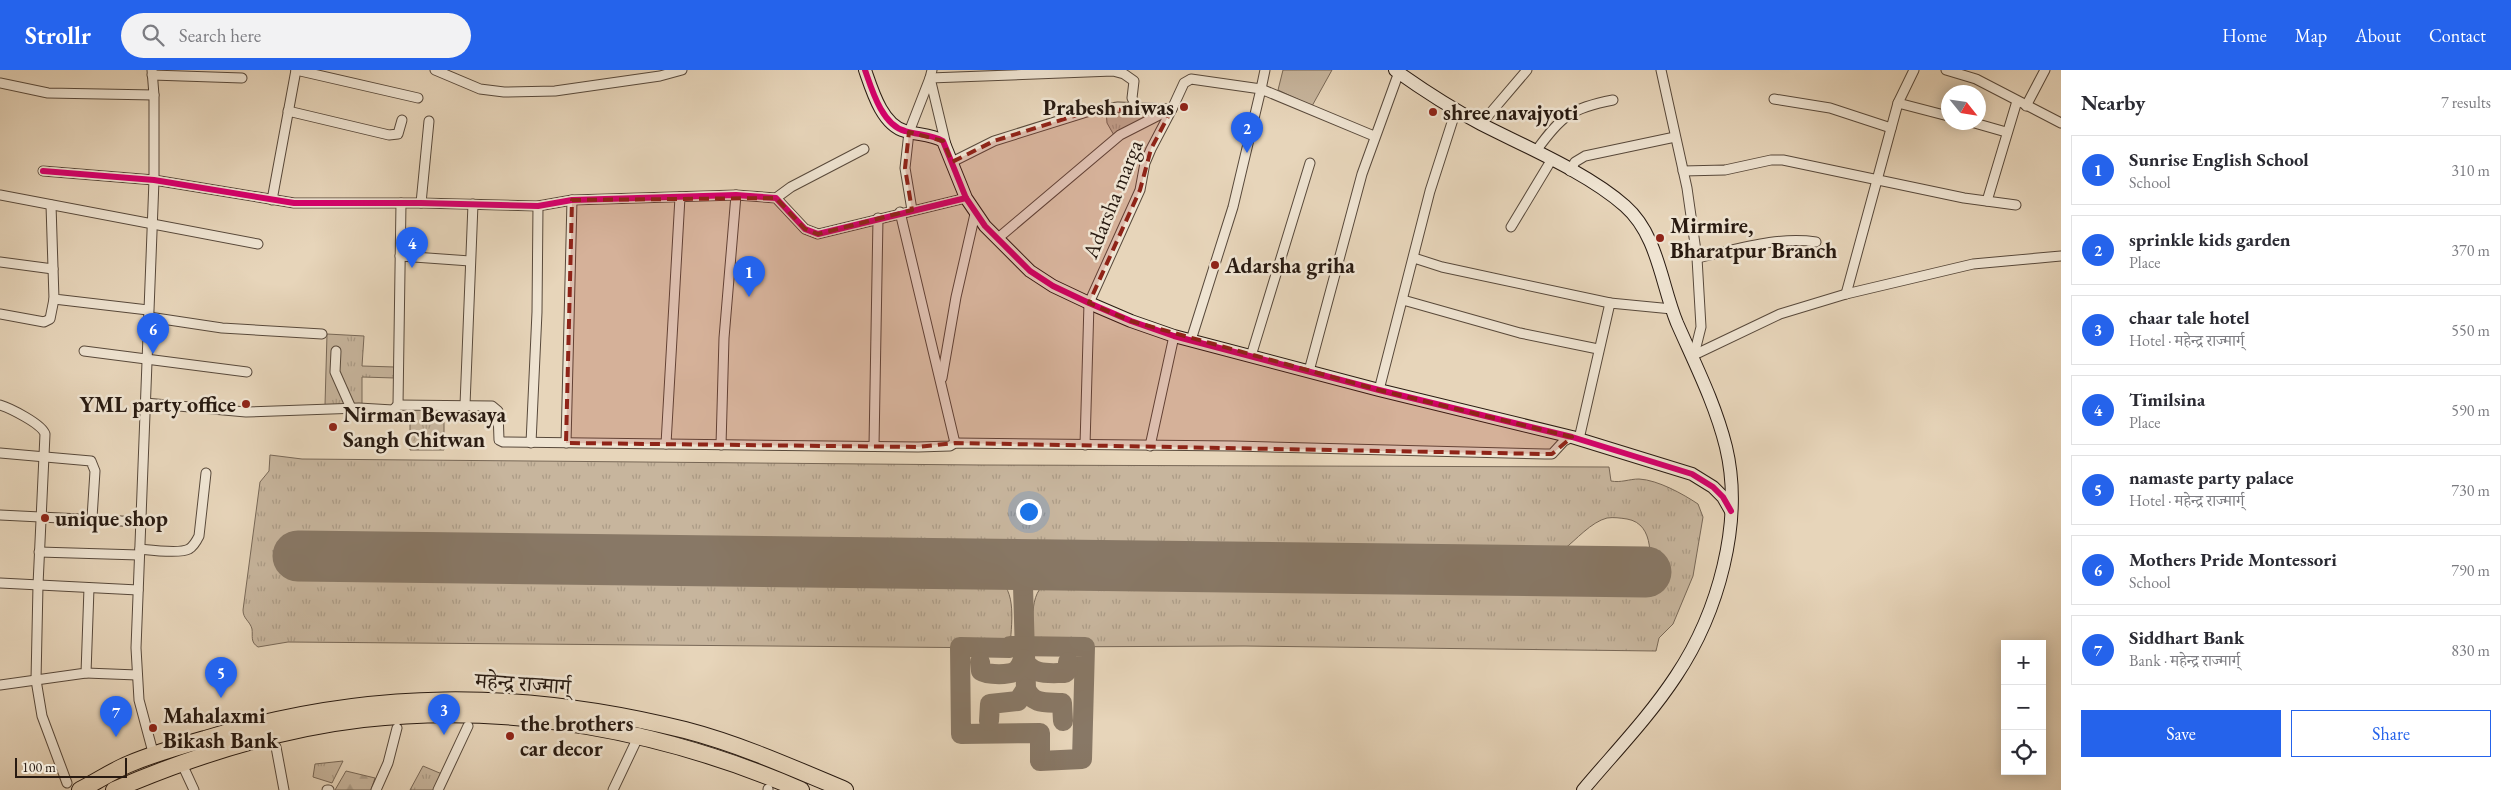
<!DOCTYPE html>
<meta charset="utf-8">
<style>
:root{--surface:#fff;--page:#f2f2f3;--text:#2b2b33;--muted:#7c7c81;--line:#e1e1e2;--accent:#2563eb}
body{margin:0;font-family:"EB Garamond","Noto Serif Devanagari",serif;background:var(--page);color:var(--text)}
.controls{position:absolute;right:15px;bottom:15px;display:grid;overflow:hidden;border-radius:0px;box-shadow:0 2px 12px #0003}
.controls button{width:45px;height:45px;display:grid;place-items:center;padding:0;border:0;border-bottom:1px solid var(--line);background:var(--surface);color:var(--text);font:25px sans-serif}
.compass{position:absolute;left:1941px;top:15px;width:45px;height:45px;border-radius:50%;background:var(--surface);box-shadow:0 2px 12px #0003;rotate:120deg}
.scale{position:absolute;left:15px;bottom:12px;width:112px;box-sizing:border-box;padding-left:5px;border:2px solid #281a11;border-top:0;font-size:14px;line-height:18px;white-space:nowrap;color:#281a11;-webkit-text-stroke:4px #efe4d2;paint-order:stroke}
.you{position:absolute;left:1028px;top:441px;width:18px;height:18px;margin:-12px;border:4px solid #fff;border-radius:50%;background:#1a73e8;box-shadow:0 0 0 8px #1a73e833}
.badge{display:grid;place-items:center;width:32px;height:32px;border-radius:50%;background:var(--accent);color:#fff;font-size:16px;font-weight:700}
.pin{position:absolute;translate:-50% -41px;filter:drop-shadow(0 1px 2px #0008)}
.pin::after{content:'';position:absolute;top:26px;width:18px;height:15px;background:inherit;clip-path:polygon(0 0,100% 0,50% 100%)}
.list{margin:0;padding:0;list-style:none}
h2{display:flex;justify-content:space-between;align-items:center;height:65px;margin:0;padding:0 20px;font-size:21px}
h2 small{font-size:16px;font-weight:400;color:var(--muted)}
.list li{display:grid;grid-template-columns:32px 1fr auto;gap:15px;align-items:center;box-sizing:border-box;height:70px;margin:0 10px 10px;padding:0 10px;border:1px solid var(--line);border-radius:0px}
.list b{display:block;font-size:19px;white-space:nowrap}
.list p{margin:0;font-size:16px;white-space:nowrap;color:var(--muted)}
.list em{font-size:16px;font-style:normal;color:var(--muted)}
.actions{display:flex;gap:10px;padding:15px 20px}
.actions a{flex:1;padding:11px 0;border:1px solid var(--accent);border-radius:0px;text-align:center;font-size:18px;color:var(--accent)}
.actions .main{background:var(--accent);color:#fff}
.icon{flex:none;width:28px;height:28px;fill:none;stroke:currentColor;stroke-width:2;stroke-linecap:round;stroke-linejoin:round}
.map{position:relative;flex:none;width:2061px;height:720px;overflow:hidden}
header{display:flex;align-items:center;gap:30px;box-sizing:border-box;height:70px;padding:0 25px;background:var(--accent);color:#fff}
header strong{font-size:24px}
nav{display:flex;gap:28px;margin-inline-start:auto;font-size:18px}
.search{width:350px;height:45px;background:var(--page);display:flex;align-items:center;gap:12px;box-sizing:border-box;padding:0 18px;border-radius:28px;color:var(--muted);font-size:19px}
main{display:flex}
aside{flex:1;background:var(--surface)}
.map>svg:first-child{display:block}
.grass{fill:url(#grass-tufts);stroke:#786857}
.forest{fill:url(#forest-firs);stroke:#786857}
.pitch{fill:#c7b59d;stroke:#786857}
.lines{fill:none;stroke-linecap:round;stroke-linejoin:round}
.taxiway{stroke:#887866;stroke-width:20}
.runway{stroke:#887866;stroke-width:51}
.street-casing{stroke:#58493b;stroke-width:11}
.secondary-casing{stroke:#281a11;stroke-width:14}
.highway-casing{stroke:#281a11;stroke-width:18}
.street{stroke:#efe4d2;stroke-width:9}
.secondary{stroke:#efe4d2;stroke-width:12}
.highway{stroke:#e7d5ba;stroke-width:16}
.cycleway-casing{stroke:#efe4d2;stroke-width:9}
.cycleway{stroke:#d6006c;stroke-width:6}
.marked{fill:#8f2418;fill-opacity:0.2;stroke:#8f2418;stroke-width:4;stroke-dasharray:10 6;stroke-linejoin:round}
.poi-dot{fill:#8f2418;stroke:#efe4d2;stroke-width:2}
.labels{text-anchor:middle;stroke-width:5;stroke-linejoin:round;paint-order:stroke}
.poi-label{font-size:22px;font-weight:bold;fill:#281a11;stroke:#efe4d2;text-anchor:start}
.street-label{font-size:22px;fill:#281a11;stroke:#efe4d2}
</style>
<header>
<strong>Strollr</strong>
<div class="search"><svg class="icon" aria-label="search" viewBox="0 0 24 24"><circle cx="10" cy="10" r="6"/><path d="M15 15l6 6"/></svg>Search here</div>
<nav><a>Home</a><a>Map</a><a>About</a><a>Contact</a></nav>
</header>
<main>
<div class="map">
<svg width="2061" height="720" viewBox="0 0 2061 720">
<defs>
<pattern id="grass-tufts" width="24" height="20" patternUnits="userSpaceOnUse" patternTransform="scale(1.25)"><rect width="24" height="20" fill="#c7b59d"/><path d="M3 7l-1-3M5 7V3M7 7l1-3M15 17l-1-3M17 17v-4M19 17l1-3" fill="none" stroke="#ab9b86"/></pattern>
<pattern id="forest-firs" width="22" height="20" patternUnits="userSpaceOnUse" patternTransform="scale(1.25)"><rect width="22" height="20" fill="#c7b59d"/><path d="M5 1l3.5 6h-7zM16 11l3.5 6h-7z" fill="#ab9b86"/></pattern>
</defs>
<rect width="100%" height="100%" fill="#e7d5ba"/>
<filter id="stains"><feTurbulence type="fractalNoise" baseFrequency=".004" numOctaves="4"/><feColorMatrix values="0 0 0 0 .2 0 0 0 0 .09 0 0 0 0 .02 0 0 0 .5 -.17"/></filter>
<radialGradient id="worn" r=".72"><stop offset=".6" stop-color="#630" stop-opacity="0"/><stop offset="1" stop-color="#630" stop-opacity=".3"/></radialGradient>
<g class="grass">
<path d="M1106 40H1162L1115 67 1107 53Z"/>
<path d="M327 264 364 266 362 296 395 297V308L362 307V335H325Z"/>
<path d="M410 337 444 338V380H410Z"/>
<path d="M270 385 302 389 981 395 1607 397H1609L1611 411C1621 413 1629 409 1639 409 1658 410 1683 424 1698 434L1703 447 1693 506 1673 554 1659 568 1656 581 1244 576 1033 577C1034 552 1026 518 1055 508L1649 514C1650 492 1656 454 1627 449 1620 448 1614 447 1607 448 1591 452 1576 470 1563 480L293 467 294 500 996 508C1018 519 1011 556 1010 578L288 572 258 577C250 572 253 566 252 559 250 551 243 549 243 540L260 412 269 401Z"/>
<path d="M343 691 332 713 313 707 315 694Z"/>
<path d="M423 696 442 704 435 720H410Z"/>
</g>
<path class="forest" d="M346 701 375 708 371 720H335Z"/>
<path class="pitch" d="M1283 0H1332L1312 36 1278 20Z"/>
<g class="lines">
<g class="taxiway">
<path d="M1000 494 1014 500 1023 516 1026 619C1033 635 1046 632 1062 633L1063 651"/>
<path d="M1023 516C1026 501 1035 496 1050 495"/>
<path d="M1010 576 1085 577 1082 689 1040 691V663L961 664 960 577 1010 578Z"/>
<path d="M980 592 981 601C987 605 1011 606 1017 600 1020 597 1022 593 1023 589 1033 606 1047 603 1065 603L1068 600V592"/>
<path d="M989 651 990 634 1018 631 1026 619"/>
</g>
<path class="runway" d="M298 486 1646 502"/>
<defs>
<g id="street">
<path d="M296 0 418 28"/>
<path d="M435 0 480 19 504 22 555 21 660 6 682 0"/>
<path d="M932 0 930 8 946 75"/>
<path d="M1661 0 1687 118 1697 188 1701 257 1694 285"/>
<path d="M1946 0 1976 9 2061 53"/>
<path d="M152 5 242 8"/>
<path d="M0 13 48 23 154 25 152 0"/>
<path d="M154 25V110L136 578 139 630 154 686"/>
<path d="M1774 29 1830 38 1891 58"/>
<path d="M1898 33 1948 46"/>
<path d="M2026 36 2045 0"/>
<path d="M288 41 389 65 398 64 402 50"/>
<path d="M1971 52 2006 62"/>
<path d="M1481 54 1527 0"/>
<path d="M1536 81C1561 46 1571 38 1613 30"/>
<path d="M952 92 994 71 1093 40 1118 37 1172 39 1184 13 1191 9 1261 19 1265 0"/>
<path d="M43 101 154 110 294 133H421L538 136 572 130 736 125 776 128 805 159 818 164 966 128"/>
<path d="M1570 101 1575 92 1585 86 1675 67"/>
<path d="M1683 101 1725 100 1771 90H1783L1964 128 2016 135"/>
<path d="M0 125 258 174"/>
<path d="M776 128 791 117 864 79"/>
<path d="M272 130 296 0"/>
<path d="M1987 131 2017 31"/>
<path d="M421 133 429 51"/>
<path d="M51 135 54 229 148 240"/>
<path d="M912 140 905 98 909 62 930 8 1113 1 1124 4 1134 11 1132 28 1137 37"/>
<path d="M900 142 955 373"/>
<path d="M1511 157 1552 89"/>
<path d="M997 169 1120 65 1169 40"/>
<path d="M400 186 470 191"/>
<path d="M1414 188 1442 197 1610 233"/>
<path d="M1697 188C1736 180 1776 166 1816 172"/>
<path d="M0 192 53 199"/>
<path d="M1846 224 1898 33 1914 0"/>
<path d="M1403 230 1520 263 1598 279"/>
<path d="M0 244 44 252 50 249 54 229"/>
<path d="M149 247 222 258 322 264"/>
<path d="M1191 270 1233 137 1261 19 1374 66"/>
<path d="M84 281 247 302"/>
<path d="M336 281 335 302 351 338"/>
<path d="M1694 285 1780 244 1846 224 1973 194 2061 186"/>
<path d="M1251 286 1310 93"/>
<path d="M1309 301 1362 104 1399 2"/>
<path d="M942 308 956 227 975 144"/>
<path d="M1379 320 1430 121 1456 40"/>
<path d="M145 333 246 342 359 338 393 340 398 335 492 336 498 341 499 370 503 372 666 374 680 127"/>
<path d="M0 335C10 338 42 354 45 364L38 515 36 610 42 646 67 713"/>
<path d="M398 335 401 133"/>
<path d="M465 335 473 134"/>
<path d="M1579 369 1610 233 1672 239"/>
<path d="M531 373 537 242 538 136"/>
<path d="M566 373 572 130"/>
<path d="M666 374 918 377 950 376 955 373 1234 376 1545 384H1552L1564 371 1572 367"/>
<path d="M721 375 724 268 736 125"/>
<path d="M1085 375 1089 233 1140 120 1145 93 1151 79 1172 39"/>
<path d="M874 376 878 148"/>
<path d="M1150 376 1174 266"/>
<path d="M0 383 91 391 95 401 92 448"/>
<path d="M0 445 141 452"/>
<path d="M140 479C150 480 180 484 189 479 194 476 197 470 199 466L206 403"/>
<path d="M39 482 139 485"/>
<path d="M0 513 138 520"/>
<path d="M86 603 137 605"/>
<path d="M0 615 86 603 89 518"/>
<path d="M276 677 284 720"/>
<path d="M182 694 194 720"/>
<path d="M327 720H329"/>
<path d="M376 720 388 693 397 658"/>
<path d="M438 720 468 656"/>
<path d="M613 720 640 663"/>
<path d="M768 720V719"/>
</g>
<g id="secondary">
<path d="M865 0C872 20 882 55 905 61 918 65 931 64 943 71L966 128 985 156 1030 201 1053 216 1089 233 1131 251 1174 266 1379 320 1572 367 1692 404 1713 417 1723 427 1731 441"/>
<path d="M1395 0C1423 20 1451 38 1481 54 1526 77 1588 103 1625 136 1658 165 1661 214 1677 253 1695 294 1715 333 1726 377 1744 452 1718 543 1676 606 1649 647 1614 683 1583 720"/>
</g>
<g id="highway">
<path d="M80 720C96 712 112 701 129 694 153 684 180 676 205 669 366 619 521 619 685 660 739 674 793 698 845 720"/>
<path d="M114 720C193 686 278 659 363 649 512 632 665 661 801 720"/>
</g>
</defs>
<use href="#street" class="street-casing"/>
<use href="#secondary" class="secondary-casing"/>
<use href="#highway" class="highway-casing"/>
<use href="#street" class="street"/>
<use href="#secondary" class="secondary"/>
<use href="#highway" class="highway"/>
<defs>
<g id="cycleway">
<path d="M865 0C872 20 882 55 905 61 918 65 931 64 943 71L966 128 985 156 1030 201 1053 216 1089 233 1131 251 1174 266 1379 320 1572 367 1692 404 1713 417 1723 427 1731 441"/>
<path d="M43 101 154 110 294 133H421L538 136 572 130 736 125 776 128 805 159 818 164 966 128"/>
</g>
</defs>
<use href="#cycleway" class="cycleway-casing"/>
<use href="#cycleway" class="cycleway"/>
</g>
<path class="marked" d="M1172 39 1151 79 1140 120 1089 233 1131 251 1379 320 1572 367 1552 384H1545L955 373 918 377 566 373 572 130 776 128 805 159 818 164 912 140 905 98 909 62 943 71 952 92 994 71 1093 40Z"/>
<g class="poi-dot">
<circle cx="1184" cy="37" r="5"/>
<circle cx="1433" cy="42" r="5"/>
<circle cx="1660" cy="168" r="5"/>
<circle cx="1215" cy="195" r="5"/>
<circle cx="246" cy="334" r="5"/>
<circle cx="333" cy="357" r="5"/>
<circle cx="45" cy="448" r="5"/>
<circle cx="153" cy="658" r="5"/>
<circle cx="510" cy="666" r="5"/>
</g>
<g class="labels">
<g class="poi-label">
<text x="1174" y="45" text-anchor="end">Prabesh niwas</text>
<text x="1443" y="50">shree navajyoti</text>
<text x="1670" y="163">Mirmire,<tspan x="1670" dy="25">Bharatpur Branch</tspan></text>
<text x="1225" y="203">Adarsha griha</text>
<text x="236" y="342" text-anchor="end">YML party office</text>
<text x="343" y="352">Nirman Bewasaya<tspan x="343" dy="25">Sangh Chitwan</tspan></text>
<text x="55" y="456">unique shop</text>
<text x="163" y="653">Mahalaxmi<tspan x="163" dy="25">Bikash Bank</tspan></text>
<text x="520" y="661">the brothers<tspan x="520" dy="25">car decor</tspan></text>
</g>
<g class="street-label">
<text transform="translate(1112 129) rotate(-68)" y="8">Adarsha marga</text>
<text transform="translate(523 613) rotate(4)" y="8">महेन्द्र राज्मार्ग्</text>
</g>
</g>
<rect width="100%" height="100%" filter="url(#stains)"/>
<rect width="100%" height="100%" fill="url(#worn)"/>
</svg>
<div class="controls">
<button>+</button>
<button>−</button>
<button><svg class="icon" aria-label="locate" viewBox="0 0 24 24"><circle cx="12" cy="12" r="6"/><path d="M12 2v4M12 18v4M2 12h4M18 12h4"/></svg></button>
</div>
<svg class="compass" viewBox="-18 -18 36 36"><path d="M0-13l5 13h-10z" fill="#e53935"/><path d="M0 13l5-13h-10z" fill="#7c7c81"/></svg>
<div class="scale">100 m</div>
<div class="you"></div>
<div class="pin badge" style="left:749px;top:227px">1</div>
<div class="pin badge" style="left:1247px;top:83px">2</div>
<div class="pin badge" style="left:444px;top:665px">3</div>
<div class="pin badge" style="left:412px;top:198px">4</div>
<div class="pin badge" style="left:221px;top:628px">5</div>
<div class="pin badge" style="left:153px;top:284px">6</div>
<div class="pin badge" style="left:116px;top:667px">7</div>
</div>
<aside>
<h2>Nearby<small>7 results</small></h2>
<ul class="list">
<li><span class="badge">1</span><div><b>Sunrise English School</b><p>School</p></div><em>310 m</em></li>
<li><span class="badge">2</span><div><b>sprinkle kids garden</b><p>Place</p></div><em>370 m</em></li>
<li><span class="badge">3</span><div><b>chaar tale hotel</b><p>Hotel · महेन्द्र राज्मार्ग्</p></div><em>550 m</em></li>
<li><span class="badge">4</span><div><b>Timilsina</b><p>Place</p></div><em>590 m</em></li>
<li><span class="badge">5</span><div><b>namaste party palace</b><p>Hotel · महेन्द्र राज्मार्ग्</p></div><em>730 m</em></li>
<li><span class="badge">6</span><div><b>Mothers Pride Montessori</b><p>School</p></div><em>790 m</em></li>
<li><span class="badge">7</span><div><b>Siddhart Bank</b><p>Bank · महेन्द्र राज्मार्ग्</p></div><em>830 m</em></li>
</ul>
<div class="actions"><a class="main">Save</a><a>Share</a></div>
</aside>
</main>
